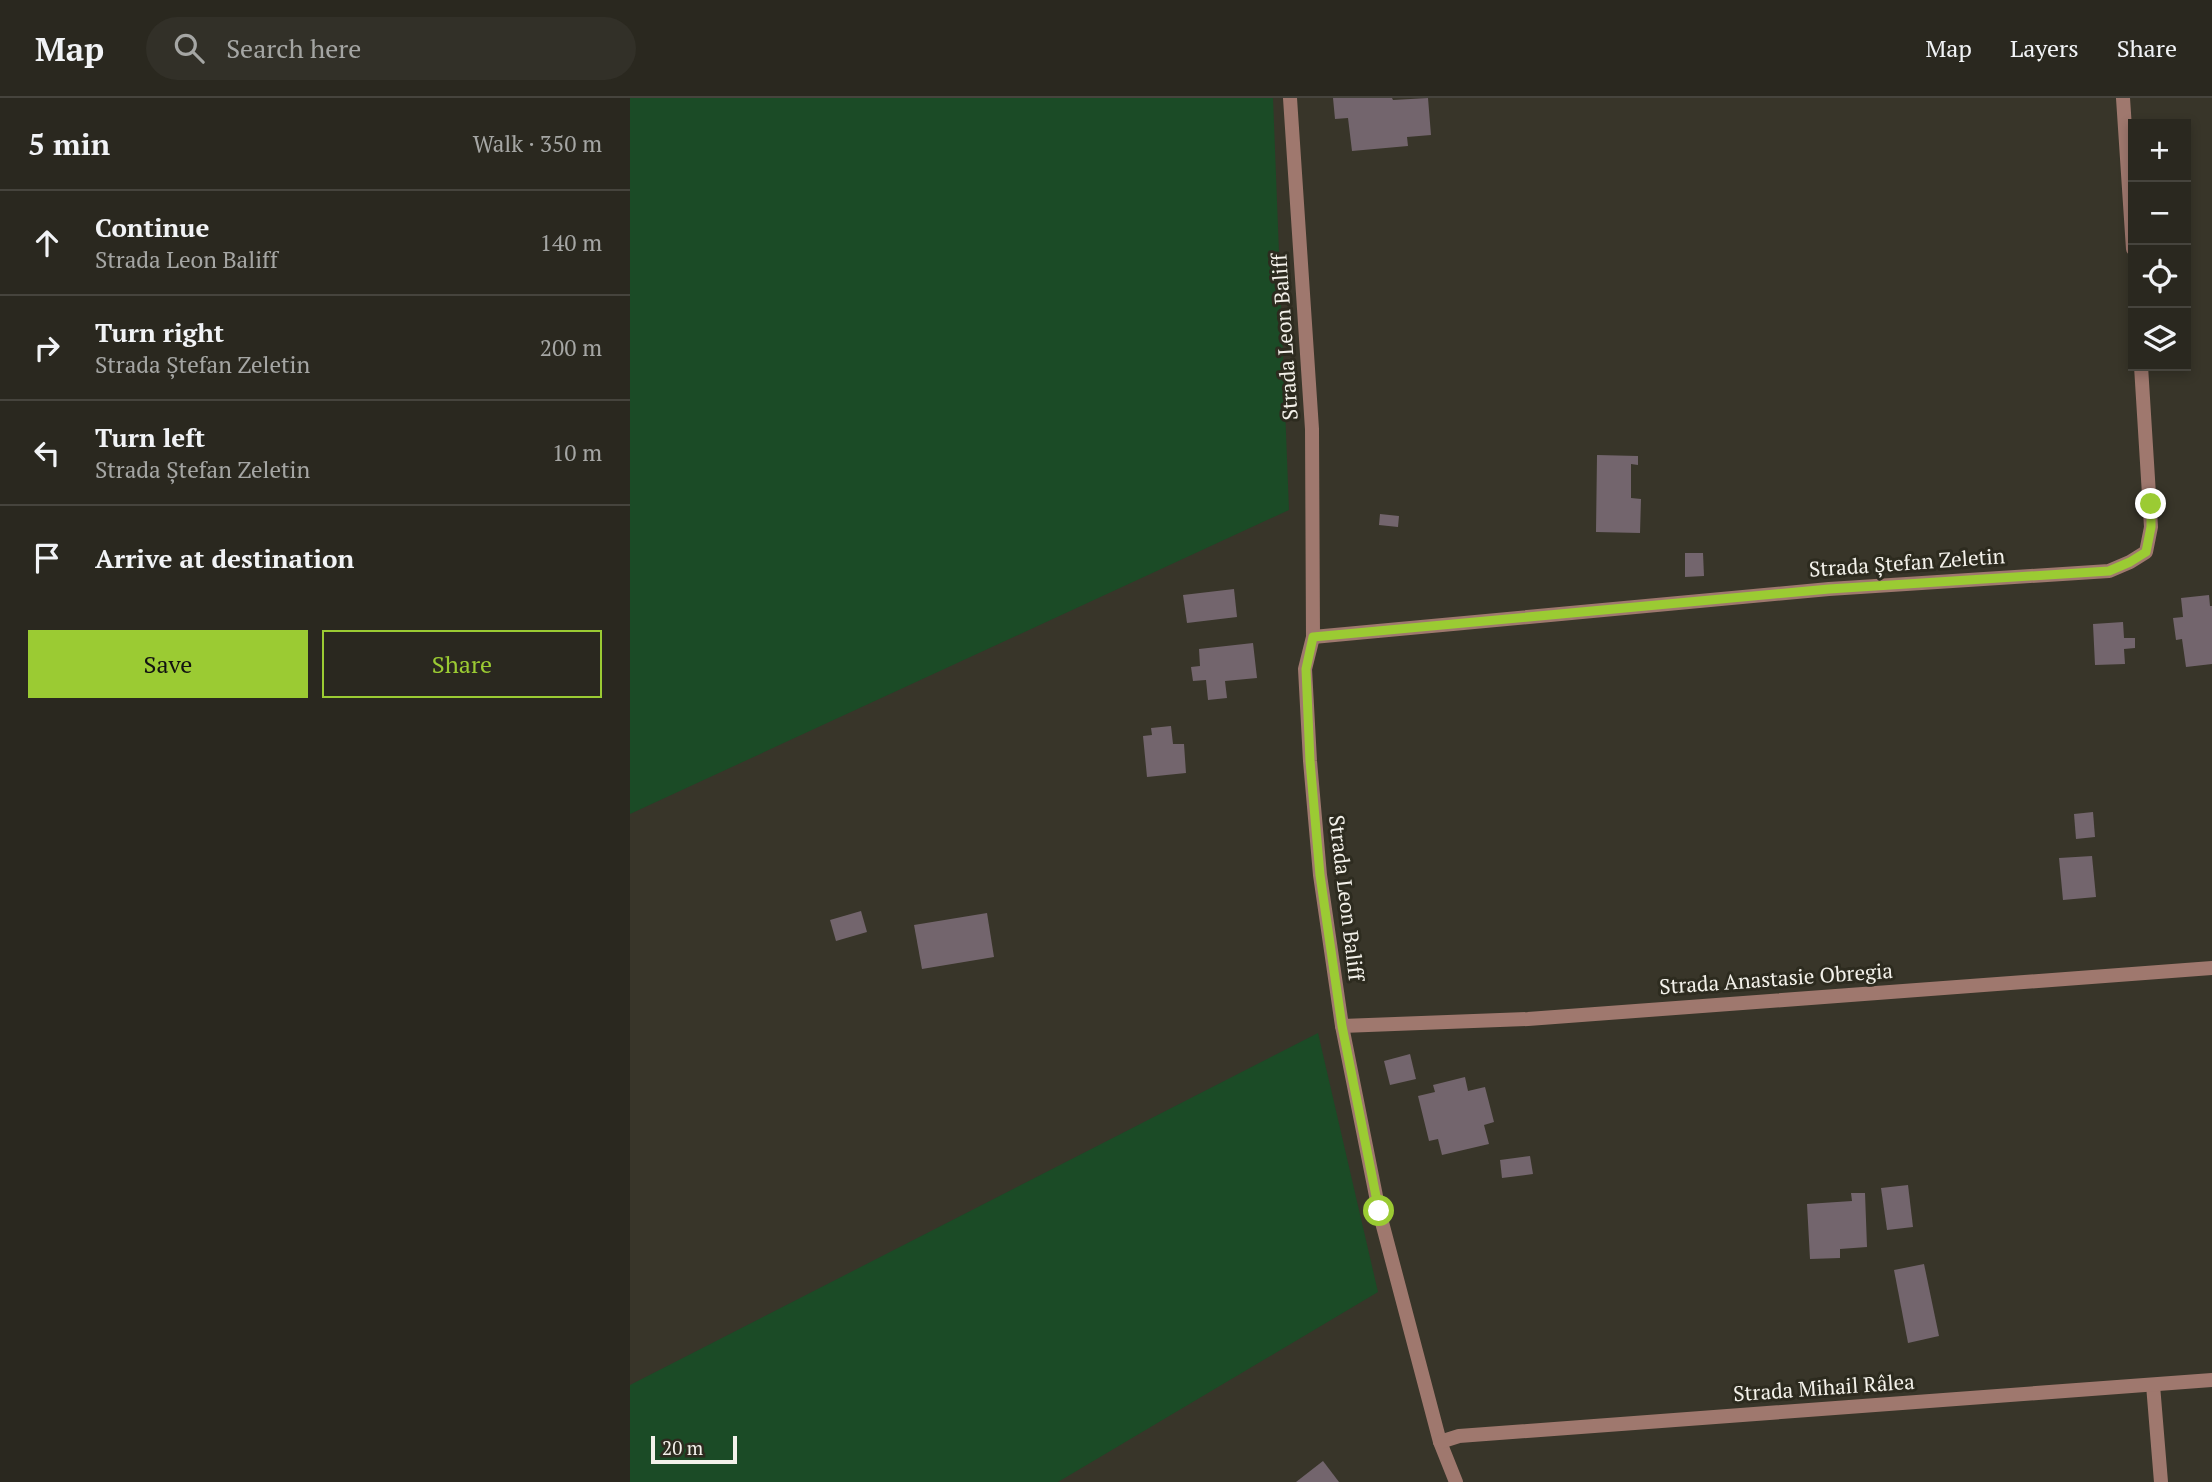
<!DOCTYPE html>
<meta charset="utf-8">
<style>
:root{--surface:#2a281f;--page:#323028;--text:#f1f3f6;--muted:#a5a6a4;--line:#46443d;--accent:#9bcb33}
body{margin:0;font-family:"PT Serif",serif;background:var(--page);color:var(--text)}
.controls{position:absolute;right:21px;top:21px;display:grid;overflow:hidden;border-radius:0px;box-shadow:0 4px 10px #0003}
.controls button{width:63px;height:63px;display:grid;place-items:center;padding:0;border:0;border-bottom:2px solid var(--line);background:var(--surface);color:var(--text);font:35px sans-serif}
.scale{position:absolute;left:21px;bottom:18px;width:86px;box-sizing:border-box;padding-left:7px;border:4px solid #f3f1ea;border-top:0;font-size:19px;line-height:24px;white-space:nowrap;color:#f3f1ea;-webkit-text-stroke:5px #2d2b1f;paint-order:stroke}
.stop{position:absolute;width:21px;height:21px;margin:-16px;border:5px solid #9bcb33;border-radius:50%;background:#fff}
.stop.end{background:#9bcb33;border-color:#fff;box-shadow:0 2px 7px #0008}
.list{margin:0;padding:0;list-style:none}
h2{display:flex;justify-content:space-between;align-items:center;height:91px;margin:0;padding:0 28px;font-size:30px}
h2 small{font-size:23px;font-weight:400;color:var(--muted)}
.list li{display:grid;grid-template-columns:46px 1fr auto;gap:21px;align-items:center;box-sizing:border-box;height:105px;padding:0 28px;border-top:2px solid var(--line)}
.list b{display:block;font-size:26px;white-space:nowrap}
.list p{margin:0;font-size:23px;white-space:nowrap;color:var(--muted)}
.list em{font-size:23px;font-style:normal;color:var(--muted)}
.actions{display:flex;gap:14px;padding:21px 28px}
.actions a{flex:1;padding:16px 0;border:2px solid var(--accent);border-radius:0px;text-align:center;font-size:24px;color:var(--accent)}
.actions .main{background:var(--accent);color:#111}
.icon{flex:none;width:38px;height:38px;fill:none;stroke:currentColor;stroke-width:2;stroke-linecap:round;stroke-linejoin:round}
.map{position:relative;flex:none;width:1582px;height:1384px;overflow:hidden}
header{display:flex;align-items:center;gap:42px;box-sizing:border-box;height:98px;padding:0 35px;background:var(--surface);border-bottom:2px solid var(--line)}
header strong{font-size:33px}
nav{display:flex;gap:38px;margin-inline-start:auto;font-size:24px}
.search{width:490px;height:63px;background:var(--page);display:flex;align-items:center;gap:18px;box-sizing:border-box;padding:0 24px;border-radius:38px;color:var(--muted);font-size:26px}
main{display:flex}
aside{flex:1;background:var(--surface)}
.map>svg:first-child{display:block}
.green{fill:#1b4b26}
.building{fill:#73656d}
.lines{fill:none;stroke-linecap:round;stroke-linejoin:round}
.minor{stroke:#9f786e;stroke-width:14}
.route{stroke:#9bcb33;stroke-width:9}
.labels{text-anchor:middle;stroke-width:6;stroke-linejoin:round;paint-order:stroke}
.street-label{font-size:21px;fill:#f3f1ea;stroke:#2d2b1f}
</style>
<header>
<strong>Map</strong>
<div class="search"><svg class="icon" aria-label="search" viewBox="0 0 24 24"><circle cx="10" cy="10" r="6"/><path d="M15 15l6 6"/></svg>Search here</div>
<nav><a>Map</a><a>Layers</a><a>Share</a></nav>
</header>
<main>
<aside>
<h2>5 min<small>Walk · 350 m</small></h2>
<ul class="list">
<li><svg class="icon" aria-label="ahead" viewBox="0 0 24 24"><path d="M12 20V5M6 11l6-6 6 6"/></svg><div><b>Continue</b><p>Strada Leon Baliff</p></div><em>140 m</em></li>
<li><svg class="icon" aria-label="right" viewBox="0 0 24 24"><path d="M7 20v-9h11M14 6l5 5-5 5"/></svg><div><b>Turn right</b><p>Strada Ștefan Zeletin</p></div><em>200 m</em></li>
<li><svg class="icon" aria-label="left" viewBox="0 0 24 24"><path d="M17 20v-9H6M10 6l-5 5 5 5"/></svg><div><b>Turn left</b><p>Strada Ștefan Zeletin</p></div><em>10 m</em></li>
<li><svg class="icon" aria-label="arrive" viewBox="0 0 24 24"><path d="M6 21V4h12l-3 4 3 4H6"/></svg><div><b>Arrive at destination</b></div></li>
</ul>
<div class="actions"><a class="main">Save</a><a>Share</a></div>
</aside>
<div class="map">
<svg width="1582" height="1384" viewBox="0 0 1582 1384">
<rect width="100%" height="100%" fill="#383529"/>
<g class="green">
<path d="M0 0H643L659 412 0 716Z"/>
<path d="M688 935 748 1194 428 1384H0V1287Z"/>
</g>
<g class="building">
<path d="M703 0H762L763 2 798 0 801 37 777 39 778 48 722 53 718 20 705 21Z"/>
<path d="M967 357 1008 358V367L1001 366V400L1011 401 1010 435 966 434Z"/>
<path d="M750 416 769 418 768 429 749 427Z"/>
<path d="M1055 455H1073L1074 478 1055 479Z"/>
<path d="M604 491 607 519 557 525 553 497Z"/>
<path d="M1579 497 1580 508H1582V566L1556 569 1552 541 1546 542 1543 520 1553 519 1551 500Z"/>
<path d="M1493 524 1494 540H1505V550L1494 551 1495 566 1465 567 1463 526Z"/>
<path d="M623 545 627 580 595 583 597 600 578 602 576 582 563 583 561 569 570 568 569 551Z"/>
<path d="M541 628 543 646H554L556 675 517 679 513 638 522 637 521 630Z"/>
<path d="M1463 714 1465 739 1446 741 1444 716Z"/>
<path d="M1462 758 1466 799 1433 802 1429 760Z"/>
<path d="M231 813 237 834 206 843 200 822Z"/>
<path d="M357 815 364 859 292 871 284 827Z"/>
<path d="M780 956 786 981 760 987 754 963Z"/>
<path d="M835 979 838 993 855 989 864 1024 854 1027 859 1046 812 1057 808 1041 799 1043 788 998 805 994 803 987Z"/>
<path d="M900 1058 903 1076 872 1080 870 1062Z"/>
<path d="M1278 1087 1283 1129 1257 1132 1251 1090Z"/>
<path d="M1221 1095H1235L1237 1149 1210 1151V1160L1180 1161 1177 1106 1222 1103Z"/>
<path d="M1294 1166 1309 1238 1278 1245 1264 1172Z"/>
<path d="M693 1363 709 1384H666Z"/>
</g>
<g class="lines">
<g class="minor">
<path d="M660 0 682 331 683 539 675 571 680 663 690 777 712 928 749 1113 810 1344 826 1384"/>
<path d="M1493 0 1503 151"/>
<path d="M683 539 1199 491 1479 473 1500 464 1516 454 1521 429 1511 268"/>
<path d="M712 928 898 921 1582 870"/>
<path d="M1523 1287 1531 1384"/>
<path d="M810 1344 829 1338 1582 1282"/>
</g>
</g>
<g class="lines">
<path class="route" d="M749 1113 712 928 690 777 680 663 676 571 683 539 1199 491 1479 473 1500 464 1516 454 1521 429V406"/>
</g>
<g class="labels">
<g class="street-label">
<text transform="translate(655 239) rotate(-94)" y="7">Strada Leon Baliff</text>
<text transform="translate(1277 465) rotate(-4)" y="7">Strada Ștefan Zeletin</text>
<text transform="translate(716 800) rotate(83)" y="7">Strada Leon Baliff</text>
<text transform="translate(1146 881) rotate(-4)" y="7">Strada Anastasie Obregia</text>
<text transform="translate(1194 1290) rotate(-4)" y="7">Strada Mihail Râlea</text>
</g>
</g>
</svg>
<div class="controls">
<button>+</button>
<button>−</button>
<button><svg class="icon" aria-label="locate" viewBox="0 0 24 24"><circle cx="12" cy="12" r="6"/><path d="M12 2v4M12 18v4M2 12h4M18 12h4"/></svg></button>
<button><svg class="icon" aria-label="layers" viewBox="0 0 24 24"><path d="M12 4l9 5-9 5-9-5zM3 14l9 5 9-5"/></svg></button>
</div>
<div class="scale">20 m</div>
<div class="stop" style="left:749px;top:1113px"></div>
<div class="stop end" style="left:1521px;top:406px"></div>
</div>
</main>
